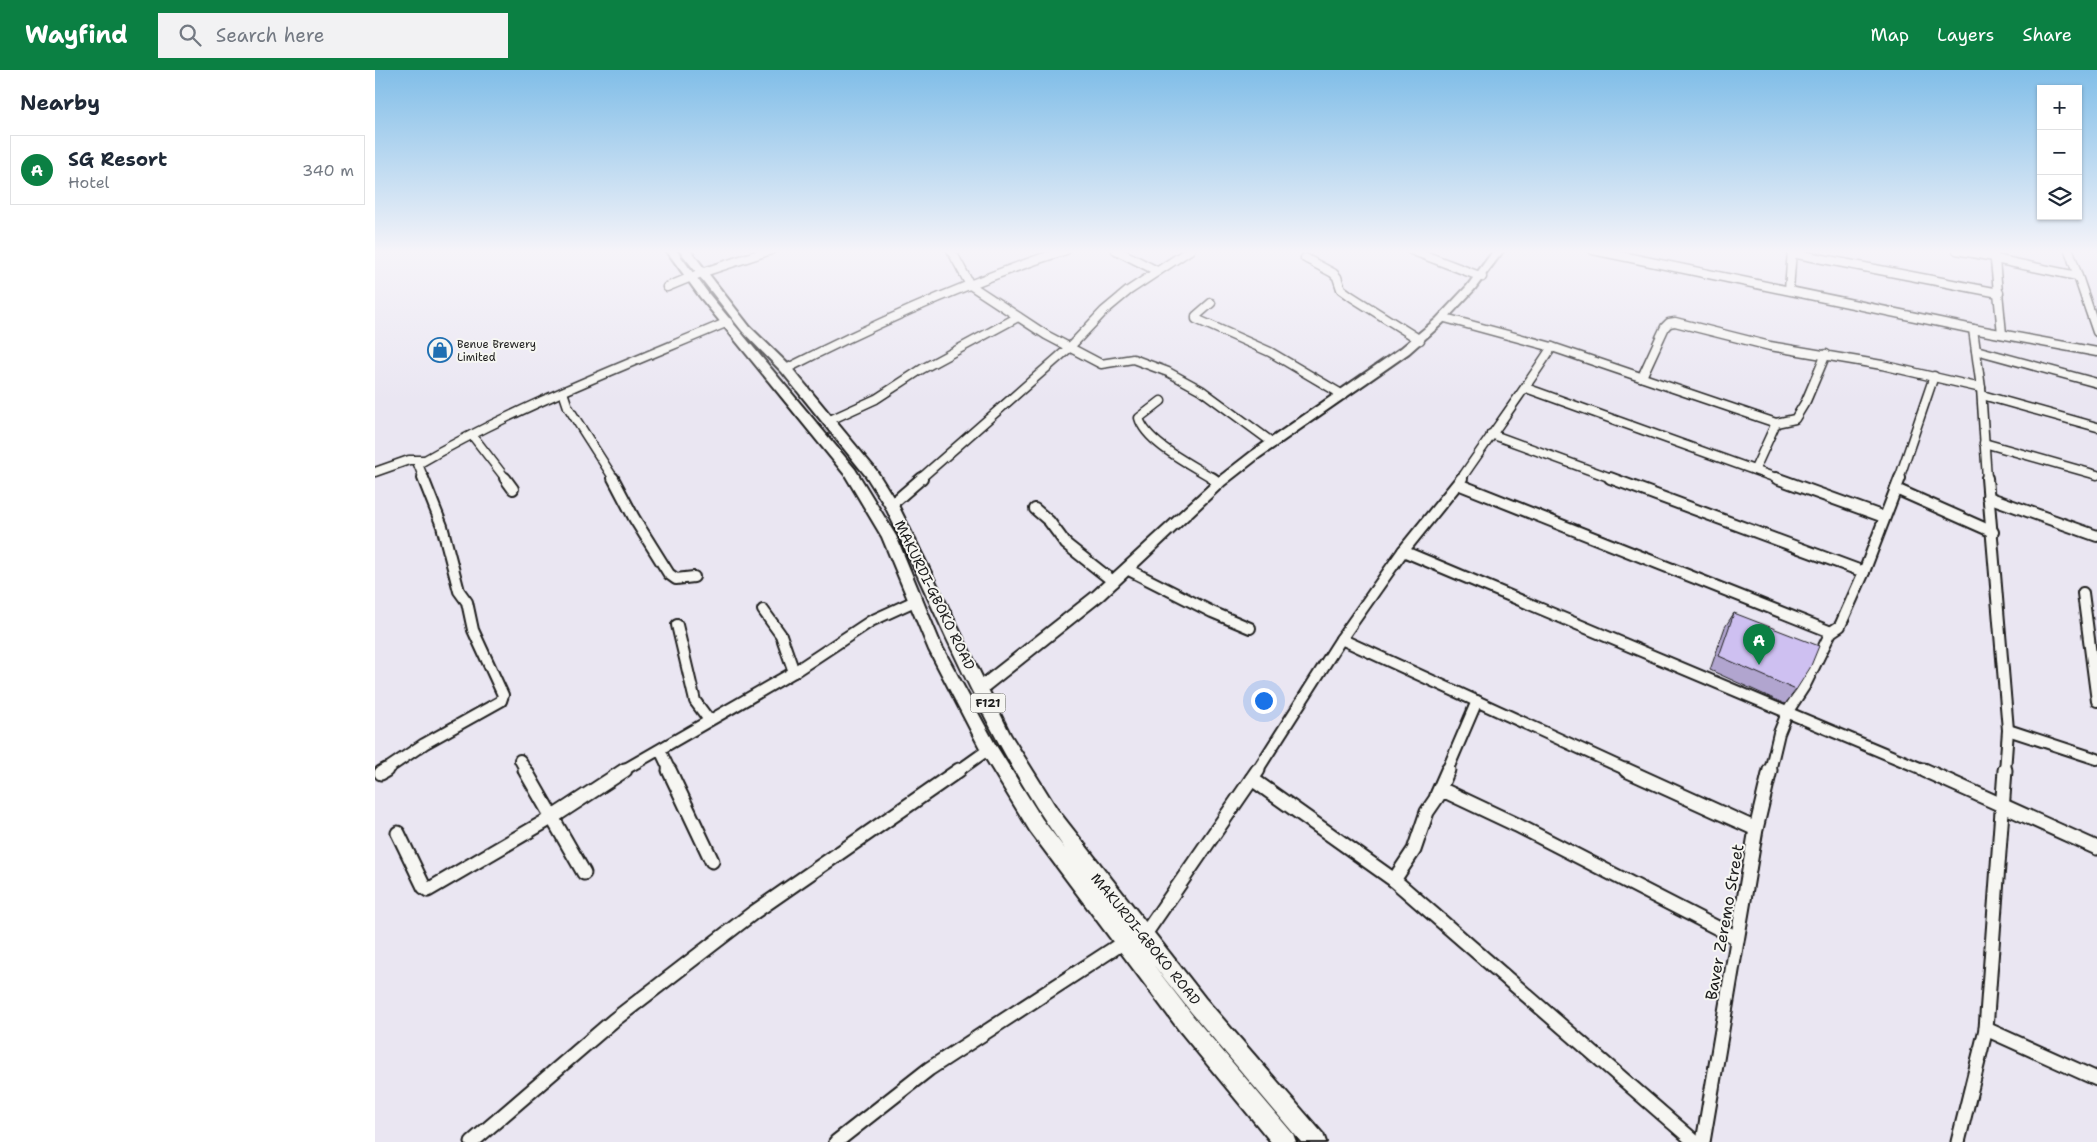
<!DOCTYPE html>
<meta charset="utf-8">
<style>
:root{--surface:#fff;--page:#f2f2f3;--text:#1f2937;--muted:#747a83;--line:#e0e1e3;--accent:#0b8043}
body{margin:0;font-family:"Shantell Sans",sans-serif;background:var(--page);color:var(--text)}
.controls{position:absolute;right:15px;top:15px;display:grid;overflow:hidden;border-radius:0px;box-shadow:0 1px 4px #0004}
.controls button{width:45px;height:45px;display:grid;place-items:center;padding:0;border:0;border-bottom:1px solid var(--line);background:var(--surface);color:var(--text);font:25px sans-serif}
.you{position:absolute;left:888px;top:630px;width:18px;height:18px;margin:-12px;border:4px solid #fff;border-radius:50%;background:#1a73e8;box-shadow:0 0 0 8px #1a73e833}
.badge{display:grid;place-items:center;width:32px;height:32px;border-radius:50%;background:var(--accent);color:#fff;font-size:16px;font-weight:700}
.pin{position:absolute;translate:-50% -41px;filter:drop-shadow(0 1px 2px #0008)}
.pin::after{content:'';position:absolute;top:26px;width:18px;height:15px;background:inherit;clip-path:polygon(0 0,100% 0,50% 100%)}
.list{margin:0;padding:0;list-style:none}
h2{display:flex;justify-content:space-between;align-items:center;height:65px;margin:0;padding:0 20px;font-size:21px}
h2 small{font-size:16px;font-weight:400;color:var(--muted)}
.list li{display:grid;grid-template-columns:32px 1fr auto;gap:15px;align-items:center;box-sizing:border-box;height:70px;margin:0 10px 10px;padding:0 10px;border:1px solid var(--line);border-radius:0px}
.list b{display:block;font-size:19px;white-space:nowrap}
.list p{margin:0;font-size:16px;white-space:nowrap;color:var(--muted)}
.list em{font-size:16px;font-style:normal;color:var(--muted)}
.icon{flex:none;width:28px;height:28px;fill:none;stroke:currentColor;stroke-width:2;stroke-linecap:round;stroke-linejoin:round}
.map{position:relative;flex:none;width:1722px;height:1072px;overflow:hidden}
header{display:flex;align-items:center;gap:30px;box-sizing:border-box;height:70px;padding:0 25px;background:var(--accent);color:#fff}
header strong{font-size:24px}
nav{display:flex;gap:28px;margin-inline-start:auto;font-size:18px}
.search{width:350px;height:45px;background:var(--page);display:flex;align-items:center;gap:12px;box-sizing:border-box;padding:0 18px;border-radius:0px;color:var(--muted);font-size:19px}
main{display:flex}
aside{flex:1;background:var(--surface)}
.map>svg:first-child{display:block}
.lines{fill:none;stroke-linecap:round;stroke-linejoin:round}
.street-far2-casing{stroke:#1c1c1c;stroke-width:11}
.street-far1-casing{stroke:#1c1c1c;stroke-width:14}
.street-casing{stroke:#1c1c1c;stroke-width:17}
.secondary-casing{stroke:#1c1c1c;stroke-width:4}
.primary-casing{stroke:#1c1c1c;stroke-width:4}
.street-far2{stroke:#f6f6f2;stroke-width:8}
.street-far1{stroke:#f6f6f2;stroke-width:10}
.street{stroke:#f6f6f2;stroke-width:13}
.secondary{fill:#f6f6f2;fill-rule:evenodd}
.primary{fill:#f6f6f2;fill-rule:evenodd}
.wall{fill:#b1a5cf;stroke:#1c1c1c}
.building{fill:#cec0f1;stroke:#1c1c1c}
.labels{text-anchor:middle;stroke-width:4;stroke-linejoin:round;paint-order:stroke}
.far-poi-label{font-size:11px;fill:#1c1c1c;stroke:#f6f6f2;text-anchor:start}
.shield{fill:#f6f6f2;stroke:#5d5d5c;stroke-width:1}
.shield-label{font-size:12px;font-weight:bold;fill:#1c1c1c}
.street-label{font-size:14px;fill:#1c1c1c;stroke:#f6f6f2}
.near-street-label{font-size:16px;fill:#1c1c1c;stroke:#f6f6f2}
</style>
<header>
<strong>Wayfind</strong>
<div class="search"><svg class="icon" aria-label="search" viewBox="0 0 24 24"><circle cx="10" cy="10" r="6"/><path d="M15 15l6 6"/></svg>Search here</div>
<nav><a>Map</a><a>Layers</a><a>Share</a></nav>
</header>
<main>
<aside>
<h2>Nearby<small></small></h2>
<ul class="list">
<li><span class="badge">A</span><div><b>SG Resort</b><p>Hotel</p></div><em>340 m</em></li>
</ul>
</aside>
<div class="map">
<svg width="1722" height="1072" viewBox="0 0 1722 1072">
<rect width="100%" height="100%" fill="#eae6f2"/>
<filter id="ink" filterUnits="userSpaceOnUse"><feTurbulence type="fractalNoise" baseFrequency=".02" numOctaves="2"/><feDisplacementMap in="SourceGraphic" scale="10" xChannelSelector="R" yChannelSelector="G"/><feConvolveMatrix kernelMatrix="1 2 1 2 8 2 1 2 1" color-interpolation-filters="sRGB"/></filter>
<g filter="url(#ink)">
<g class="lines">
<defs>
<g id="street-far2">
<path d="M576 180 595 215 671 265 726 294 758 289 793 302 826 320 898 373"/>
<path d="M741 180 782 201"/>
<path d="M1036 180 1107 207"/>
<path d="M1218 180 1598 259 1722 282"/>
<path d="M1582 180 1619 187"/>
<path d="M1619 180 1627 264"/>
<path d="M1694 180 1722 262"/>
<path d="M1417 183 1624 223"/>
<path d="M930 188 958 203 962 207 966 219 977 227 1045 270"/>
<path d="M1620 189 1702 206"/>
<path d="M292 217 326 203 396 180"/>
<path d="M1414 220 1417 180"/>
<path d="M836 233 821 246V249L895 282 968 325"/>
<path d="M1070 248 1177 277 1401 353"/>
<path d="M1598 259 1606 318 1612 409"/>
<path d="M1601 280 1722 313"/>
<path d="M411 299C501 253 594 211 691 180"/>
<path d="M1267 307 1290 257 1294 253 1300 252 1395 276 1507 295 1606 318"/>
<path d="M1151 318 1404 409"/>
<path d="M188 322 193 337 239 409"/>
<path d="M1607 325 1722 357"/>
<path d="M786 331 764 348C771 373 817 395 839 409"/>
<path d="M453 351 501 329 547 299 643 247"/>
<path d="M1116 364 1239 409"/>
<path d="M97 365 131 409"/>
<path d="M1609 373 1722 405"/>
<path d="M1380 399 1401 353 1420 349 1431 331 1451 284"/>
<path d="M0 402 34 390H48"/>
<path d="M49 409 43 394C141 337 249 296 353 252"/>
<path d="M545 409 694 278 729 241 753 221 815 180"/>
<path d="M1086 409C1116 365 1148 322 1177 277"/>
<path d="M1524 409 1559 306"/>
</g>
<g id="street-far1">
<path d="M130 408 138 419"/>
<path d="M238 408 259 448 294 504 301 509 319 507"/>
<path d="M837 408 844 413"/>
<path d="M1235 408 1489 502"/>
<path d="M1401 408 1509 447"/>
<path d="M1612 408 1633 660 1630 701"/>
<path d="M1083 414 1456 562"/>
<path d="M1521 419 1618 462"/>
<path d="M1613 427 1722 466"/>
<path d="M516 435 547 408"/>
<path d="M660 439 674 451 691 474 739 512"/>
<path d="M1028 481 1552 701"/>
<path d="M752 499 837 542 875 558"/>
<path d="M1708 523 1722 631"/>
<path d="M388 540 406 565 419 602"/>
<path d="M302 555 320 631 334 650"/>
<path d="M966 569 1254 701"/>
<path d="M1633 660 1722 689"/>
<path d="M285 680 295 701"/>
<path d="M145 690 151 701"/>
<path d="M9 701 49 674 126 631 128 625 98 560 92 532 84 521 67 456 48 408"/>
<path d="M247 701 419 602 496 551 542 530"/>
<path d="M583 701 614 679"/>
<path d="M882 701 966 569 1028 481 1087 408"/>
<path d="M1072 701 1102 631"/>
<path d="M1395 701 1404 663 1413 641 1430 615 1456 562 1465 556 1489 502 1525 408"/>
</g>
<g id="street">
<path d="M150 700 209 803"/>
<path d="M294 700 337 791"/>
<path d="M1251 700 1381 759"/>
<path d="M1549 700 1722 778"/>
<path d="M6 703 11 700"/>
<path d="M877 709 1019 810 1320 1072"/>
<path d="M1062 725 1073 700"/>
<path d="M23 763 49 817 53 820 178 747 250 700"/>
<path d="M1019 810 1039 780 1052 742 1065 723 1072 722 1142 755 1362 868"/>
<path d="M768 867 883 700"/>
<path d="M1611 959 1722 1009"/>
<path d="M97 1072 239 950 378 843 584 700"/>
<path d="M461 1072 554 999 749 872"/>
<path d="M1328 1072 1381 759 1395 700"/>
<path d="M1583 1072 1611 959 1630 700"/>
</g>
<path id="secondary" d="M1119 180H1129L1099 220 1068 253 1034 283 885 387 848 416 728 529 611 622 606 624 601 622 599 618 601 614 718 522 840 410 876 382 1026 278 1061 249 1092 216Z"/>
<path id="primary" d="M291 180H301L333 223 480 399 521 466 566 575 620 674 667 749 690 779C614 674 566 552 510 436L491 406 407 302 367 261 304 180H315L375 257 415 296 501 400 523 435 635 664 682 739 830 928 948 1064 951 1072H926L816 942 777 893 818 946 918 1064 921 1072H896L804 960 655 761 608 684 554 580 507 467 470 405 325 227Z"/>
</defs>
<use href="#street-far2" class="street-far2-casing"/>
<use href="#street-far1" class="street-far1-casing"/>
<use href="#street" class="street-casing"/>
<use href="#secondary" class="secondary-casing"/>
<use href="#primary" class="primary-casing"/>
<use href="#street-far2" class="street-far2"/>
<use href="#street-far1" class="street-far1"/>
<use href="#street" class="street"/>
<use href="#secondary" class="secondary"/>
<use href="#primary" class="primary"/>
</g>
<path class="wall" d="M1359 543 1421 620 1410 634 1335 600 1350 557Z"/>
<path class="building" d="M1359 543 1444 576 1435 598 1421 620 1344 586Z"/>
</g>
<linearGradient id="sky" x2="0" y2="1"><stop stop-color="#81bee8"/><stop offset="0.55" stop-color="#f6f4f9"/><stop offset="1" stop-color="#f6f4f9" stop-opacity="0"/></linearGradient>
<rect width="1722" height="330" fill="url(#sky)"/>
<defs>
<symbol id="shop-ring" viewBox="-11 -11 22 22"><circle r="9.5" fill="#f6f6f2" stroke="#1f6fb2" stroke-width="1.5"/><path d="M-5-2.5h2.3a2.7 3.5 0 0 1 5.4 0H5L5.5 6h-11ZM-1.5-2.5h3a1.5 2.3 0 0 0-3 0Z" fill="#1f6fb2"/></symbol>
</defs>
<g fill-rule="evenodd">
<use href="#shop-ring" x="51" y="266" width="28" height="28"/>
</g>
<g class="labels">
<g class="far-poi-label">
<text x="82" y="278">Benue Brewery<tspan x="82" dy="13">Limited</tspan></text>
</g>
<rect class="shield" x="595.5" y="623.5" width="35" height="19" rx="4"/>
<g class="shield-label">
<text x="613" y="637">F121</text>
</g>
<g class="street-label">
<text transform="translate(560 525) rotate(64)" y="5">MAKURDI-GBOKO ROAD</text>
<text transform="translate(771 869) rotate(51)" y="5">MAKURDI-GBOKO ROAD</text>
</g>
<g class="near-street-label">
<text transform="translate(1349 852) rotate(-80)" y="6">Baver Zeremo Street</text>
</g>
</g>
</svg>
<div class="controls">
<button>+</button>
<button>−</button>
<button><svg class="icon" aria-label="layers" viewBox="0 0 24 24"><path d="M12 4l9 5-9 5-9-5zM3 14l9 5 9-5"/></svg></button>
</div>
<div class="you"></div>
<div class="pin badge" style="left:1384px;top:595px">A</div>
</div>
</main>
